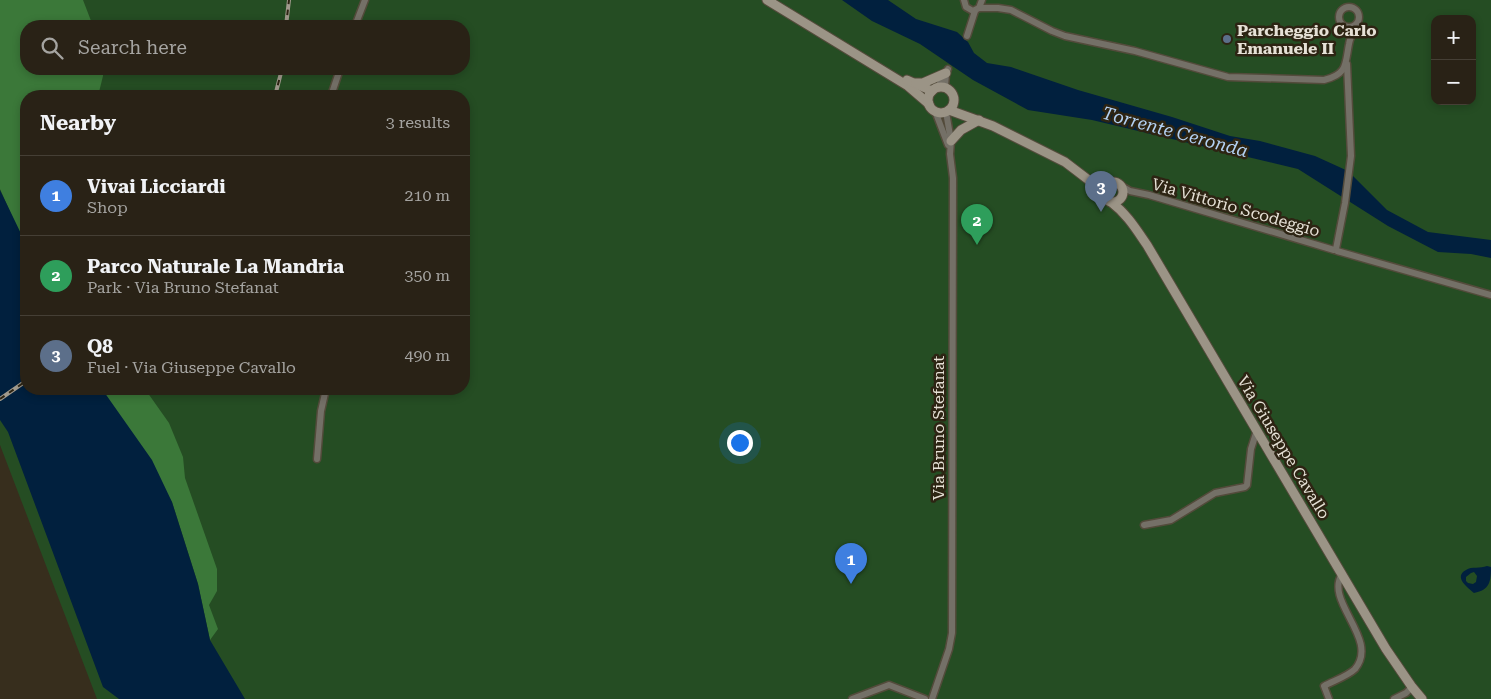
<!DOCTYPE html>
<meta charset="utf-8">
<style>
:root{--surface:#292216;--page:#312a1f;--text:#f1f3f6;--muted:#a5a4a1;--line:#453f35;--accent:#fc8fc2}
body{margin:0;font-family:"Roboto Serif",serif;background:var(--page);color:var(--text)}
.controls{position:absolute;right:15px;top:15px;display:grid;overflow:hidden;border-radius:10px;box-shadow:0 2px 8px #0003}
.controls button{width:45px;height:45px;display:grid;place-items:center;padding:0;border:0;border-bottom:1px solid var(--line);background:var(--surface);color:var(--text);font:25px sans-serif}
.you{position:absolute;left:739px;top:442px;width:18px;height:18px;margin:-12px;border:4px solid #fff;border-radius:50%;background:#1a73e8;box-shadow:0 0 0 8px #1a73e833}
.badge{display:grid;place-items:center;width:32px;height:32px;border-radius:50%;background:var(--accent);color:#fff;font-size:16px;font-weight:700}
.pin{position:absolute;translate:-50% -41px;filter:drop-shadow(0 1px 2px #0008)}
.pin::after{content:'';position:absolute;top:26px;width:18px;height:15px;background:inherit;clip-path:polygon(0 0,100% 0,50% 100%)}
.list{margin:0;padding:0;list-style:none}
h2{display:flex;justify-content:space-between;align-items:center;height:65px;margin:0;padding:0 20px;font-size:21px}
h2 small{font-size:16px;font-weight:400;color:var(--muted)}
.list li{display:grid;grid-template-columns:32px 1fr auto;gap:15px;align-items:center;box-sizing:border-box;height:80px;padding:0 20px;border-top:1px solid var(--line)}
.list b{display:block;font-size:19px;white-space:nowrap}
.list p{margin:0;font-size:16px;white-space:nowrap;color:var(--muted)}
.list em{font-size:16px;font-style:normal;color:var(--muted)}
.icon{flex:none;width:28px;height:28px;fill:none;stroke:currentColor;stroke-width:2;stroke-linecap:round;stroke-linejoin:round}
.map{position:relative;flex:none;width:1491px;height:699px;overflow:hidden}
.search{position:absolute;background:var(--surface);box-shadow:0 2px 8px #0003;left:20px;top:20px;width:450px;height:55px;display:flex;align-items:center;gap:12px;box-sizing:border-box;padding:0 18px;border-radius:20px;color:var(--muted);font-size:19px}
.panel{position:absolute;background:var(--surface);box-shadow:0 2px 8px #0003;left:20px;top:90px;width:450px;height:305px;border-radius:20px}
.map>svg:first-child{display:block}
.green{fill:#254d23;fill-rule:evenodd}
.forest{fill:#3b7839}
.water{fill:#01203e;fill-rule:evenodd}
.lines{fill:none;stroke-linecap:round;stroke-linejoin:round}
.street-casing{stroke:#534b3b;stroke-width:9}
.secondary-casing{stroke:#534b3b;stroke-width:11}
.street{stroke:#747067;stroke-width:6}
.secondary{stroke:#9b9486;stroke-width:9}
.rail-casing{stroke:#a19a8d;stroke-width:4}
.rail{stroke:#2d2413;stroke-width:2;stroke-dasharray:5.5;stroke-linecap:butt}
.service-dot{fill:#5c6f8a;stroke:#2d2413;stroke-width:2}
.labels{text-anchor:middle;stroke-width:5;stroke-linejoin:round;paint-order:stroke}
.poi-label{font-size:16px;font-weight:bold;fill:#e6e1d6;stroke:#2d2413;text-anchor:start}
.street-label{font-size:16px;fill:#e6e1d6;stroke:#2d2413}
.water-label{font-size:18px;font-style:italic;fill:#b3d1f3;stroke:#2d2413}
</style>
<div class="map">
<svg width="1491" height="699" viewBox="0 0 1491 699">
<rect width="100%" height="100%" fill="#372e1d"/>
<path class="green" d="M0 0H1491V699H97L0 445ZM1435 19H1472V101H1435ZM26 26H464V69H26ZM26 96H464V389H26Z"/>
<g class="forest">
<path d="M0 0H83L93 26H26V69H103V76L98 96H26V248L0 189Z"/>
<path d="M102 389H145L169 423 183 457 185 478 217 569V591L209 605 218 629 210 640 198 584 172 502Z"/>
</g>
<g class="water">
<path d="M842 0H888L916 19 957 32 968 42 974 53 987 63 1011 67 1078 90 1172 117 1230 136 1260 141 1315 156 1348 171 1387 210 1428 232 1491 240V258L1471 254 1438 252 1388 226 1298 169 1092 120 1028 110 973 80 920 44 872 21Z"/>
<path d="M0 190 26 244V389H102L152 460 172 502 198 584 210 640 245 699H119L103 687 8 432 0 420Z"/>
<path d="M1487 566 1491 567C1491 581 1490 590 1474 593 1468 588 1453 577 1466 570 1472 566 1480 569 1487 566ZM1474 572 1477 576 1476 582 1473 584 1468 583 1466 581V577L1471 573Z"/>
</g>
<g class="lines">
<defs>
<g id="street">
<path d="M964 0 966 7 973 11 979 8 982 0"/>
<circle cx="1349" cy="17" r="10"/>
<path d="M979 8H998L1011 10 1052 31 1065 36 1135 51 1228 77 1324 80C1348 74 1345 64 1349 44 1350 37 1354 31 1357 25"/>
<path d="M355 26 365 0"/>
<path d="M967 36 975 11"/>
<path d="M938 87 948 69"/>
<path d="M945 87 946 74"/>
<path d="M331 96 340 69"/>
<path d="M935 111 948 145"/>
<path d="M1118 184 1130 191 1149 195 1334 250"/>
<path d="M1336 249 1345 203 1351 156 1347 64"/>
<path d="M1337 251 1491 295"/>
<path d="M317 459 321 411 326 389"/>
<path d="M1144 525 1171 520 1215 493 1245 487 1247 485 1251 449 1257 430"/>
<path d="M852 699 889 685 925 699"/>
<path d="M932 699 949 649 952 633 953 178 950 154 951 141 946 112"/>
<path d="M1329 699 1324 686C1333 681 1348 676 1355 669 1380 639 1324 602 1342 574"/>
<path d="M1394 699 1406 693 1412 687"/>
</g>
<g id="secondary">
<path d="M767 0 908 86 929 104"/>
<path d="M907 80 932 91"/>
<path d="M916 83H923L946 73"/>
<circle cx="941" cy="100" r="13"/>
<path d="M949 110 993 126 1065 162 1103 191"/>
<path d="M951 141 961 130 979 120"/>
<circle cx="1113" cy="192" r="10"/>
<path d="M1111 202C1127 214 1136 229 1147 245L1386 649 1412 687 1422 699"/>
</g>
</defs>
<use href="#street" class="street-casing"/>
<use href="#secondary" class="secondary-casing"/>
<use href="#street" class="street"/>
<use href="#secondary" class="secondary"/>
<defs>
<g id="rail">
<path d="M286 26 289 0"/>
<path d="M275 96 282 69"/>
<path d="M0 399 26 381"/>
</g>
</defs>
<use href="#rail" class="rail-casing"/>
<use href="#rail" class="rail"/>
</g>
<circle class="service-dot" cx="1227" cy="39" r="5"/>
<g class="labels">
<g class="poi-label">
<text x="1237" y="36">Parcheggio Carlo<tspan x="1237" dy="18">Emanuele II</tspan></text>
</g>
<g class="street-label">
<text transform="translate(1236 207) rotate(16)" y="6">Via Vittorio Scodeggio</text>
<text transform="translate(938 428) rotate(-90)" y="6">Via Bruno Stefanat</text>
<text transform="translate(1284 447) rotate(59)" y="6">Via Giuseppe Cavallo</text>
</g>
<g class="water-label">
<text transform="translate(1175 132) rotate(15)" y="6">Torrente Ceronda</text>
</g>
</g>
</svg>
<div class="controls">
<button>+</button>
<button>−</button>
</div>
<div class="you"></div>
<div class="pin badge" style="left:851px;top:584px;background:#3f7fe0">1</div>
<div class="pin badge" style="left:977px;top:245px;background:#2e9e5b">2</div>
<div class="pin badge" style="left:1101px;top:212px;background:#5c6f8a">3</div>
<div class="search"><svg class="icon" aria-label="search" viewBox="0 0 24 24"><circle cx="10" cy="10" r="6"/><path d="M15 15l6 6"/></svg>Search here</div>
<section class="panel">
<h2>Nearby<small>3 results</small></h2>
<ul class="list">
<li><span class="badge" style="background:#3f7fe0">1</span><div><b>Vivai Licciardi</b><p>Shop</p></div><em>210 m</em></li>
<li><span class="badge" style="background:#2e9e5b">2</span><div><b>Parco Naturale La Mandria</b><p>Park · Via Bruno Stefanat</p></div><em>350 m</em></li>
<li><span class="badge" style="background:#5c6f8a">3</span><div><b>Q8</b><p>Fuel · Via Giuseppe Cavallo</p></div><em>490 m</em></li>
</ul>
</section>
</div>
